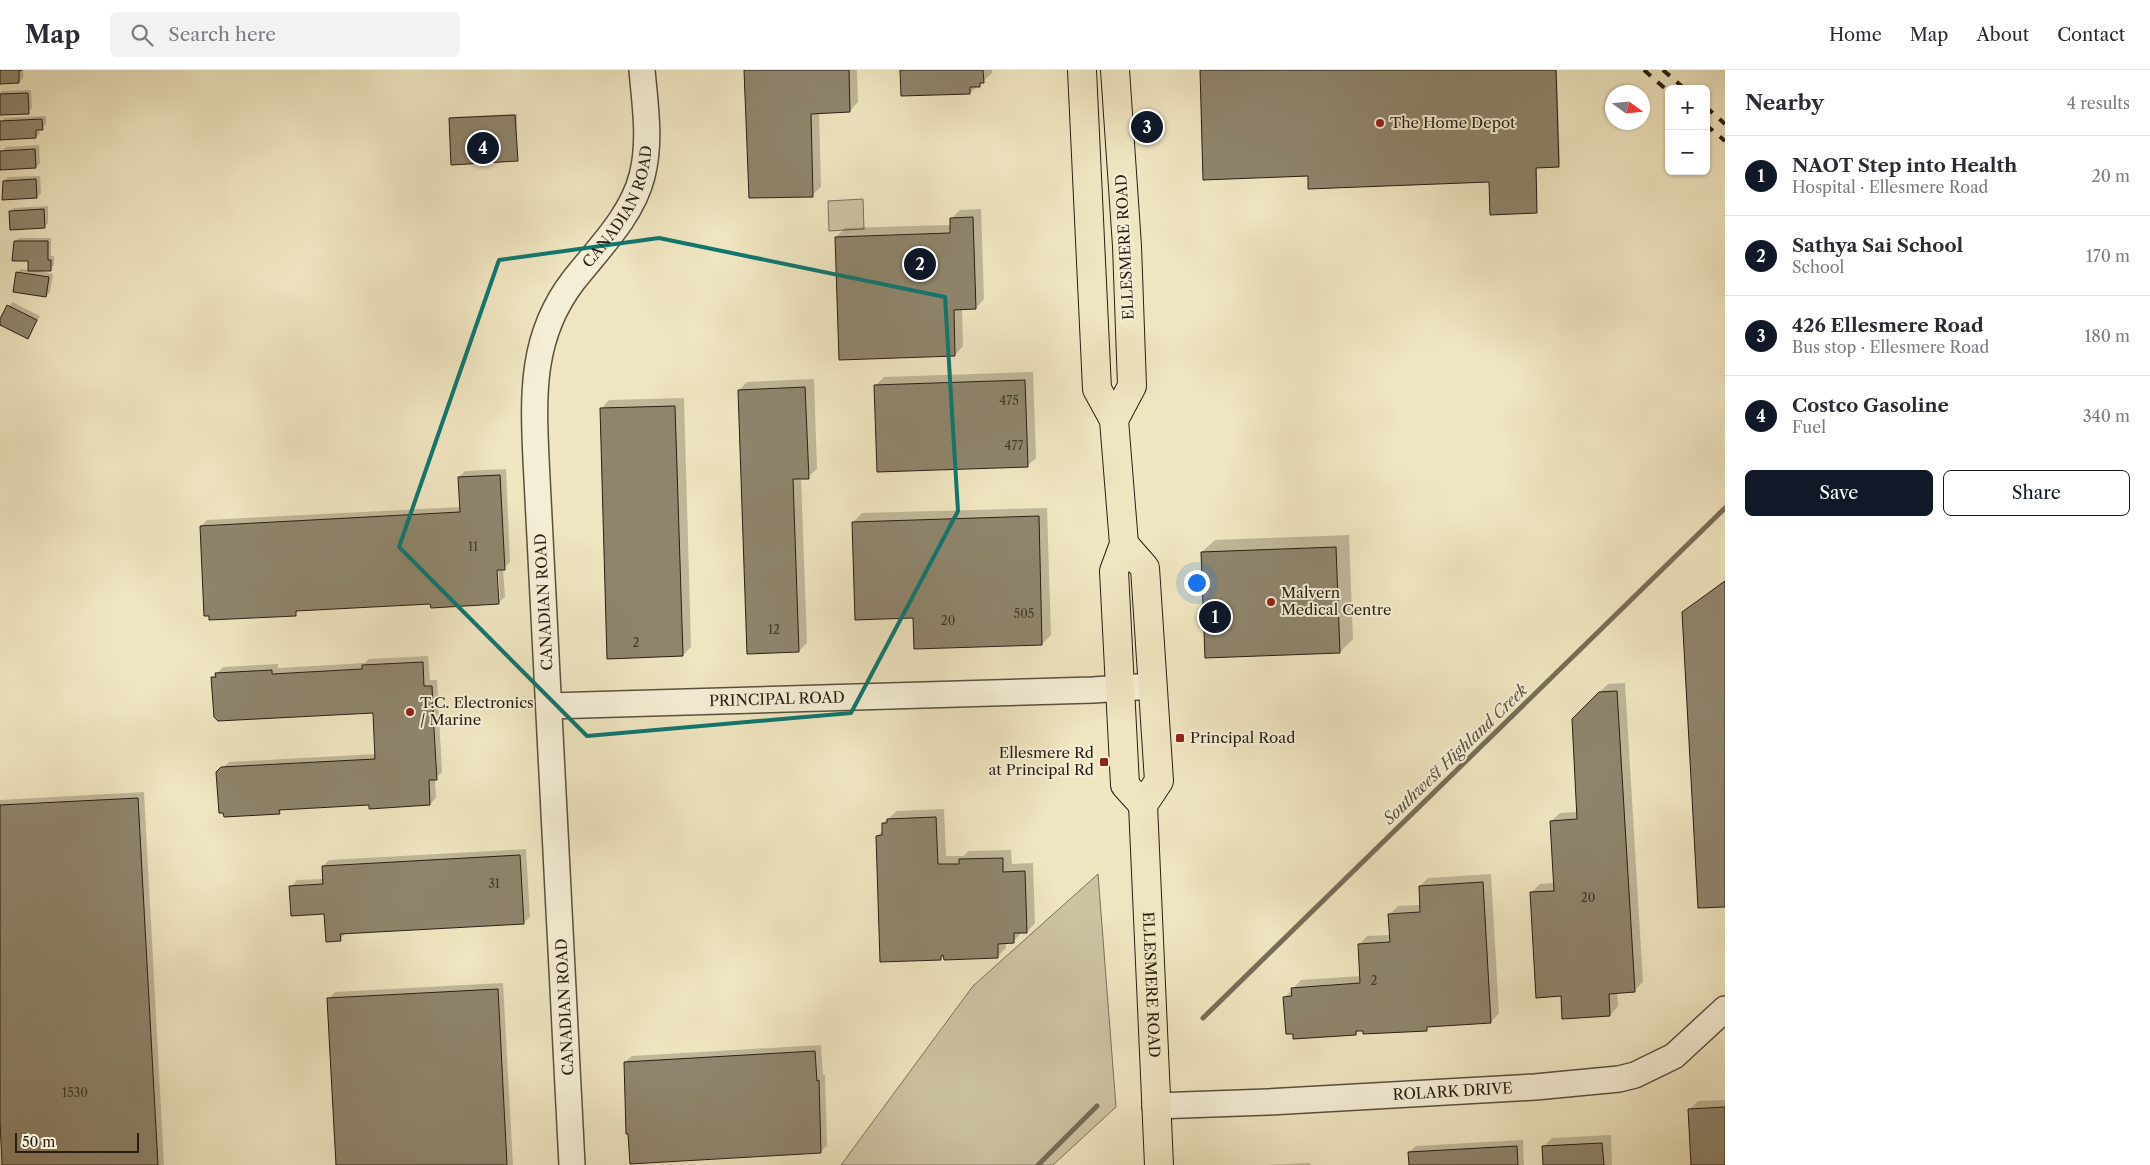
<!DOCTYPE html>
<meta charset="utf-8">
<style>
:root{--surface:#fff;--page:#f2f2f3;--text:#2b2b33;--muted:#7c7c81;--line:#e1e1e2;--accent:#111827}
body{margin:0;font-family:"Libre Caslon Text",serif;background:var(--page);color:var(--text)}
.controls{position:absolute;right:15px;top:15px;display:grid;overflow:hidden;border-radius:8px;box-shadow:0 1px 4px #0004}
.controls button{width:45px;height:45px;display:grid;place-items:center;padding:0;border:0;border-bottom:1px solid var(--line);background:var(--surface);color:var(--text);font:25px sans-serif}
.compass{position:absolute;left:1605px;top:15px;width:45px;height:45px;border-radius:50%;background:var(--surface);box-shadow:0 1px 4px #0004;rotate:105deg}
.scale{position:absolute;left:15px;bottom:12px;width:124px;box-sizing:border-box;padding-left:5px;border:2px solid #281e13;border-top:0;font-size:14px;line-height:18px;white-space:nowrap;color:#281e13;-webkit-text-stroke:4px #f5eed6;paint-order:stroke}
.you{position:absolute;left:1196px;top:512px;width:18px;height:18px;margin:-12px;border:4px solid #fff;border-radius:50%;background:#1a73e8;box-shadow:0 0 0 8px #1a73e833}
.badge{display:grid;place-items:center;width:32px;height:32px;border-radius:50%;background:var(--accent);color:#fff;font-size:16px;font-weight:700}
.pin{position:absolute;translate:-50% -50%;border:2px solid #fff;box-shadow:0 1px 5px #0006}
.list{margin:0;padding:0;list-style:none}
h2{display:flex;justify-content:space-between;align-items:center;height:65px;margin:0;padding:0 20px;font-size:21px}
h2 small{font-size:16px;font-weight:400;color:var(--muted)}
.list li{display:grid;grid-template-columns:32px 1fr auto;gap:15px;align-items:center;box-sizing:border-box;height:80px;padding:0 20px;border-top:1px solid var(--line)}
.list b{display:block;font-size:19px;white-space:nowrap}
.list p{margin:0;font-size:16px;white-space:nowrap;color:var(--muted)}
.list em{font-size:16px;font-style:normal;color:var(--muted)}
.actions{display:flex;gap:10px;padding:15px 20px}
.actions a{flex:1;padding:11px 0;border:1px solid var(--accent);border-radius:8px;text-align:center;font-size:18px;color:var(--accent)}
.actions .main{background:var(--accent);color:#fff}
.icon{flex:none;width:28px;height:28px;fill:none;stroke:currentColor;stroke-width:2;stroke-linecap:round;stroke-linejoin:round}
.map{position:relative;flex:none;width:1725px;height:1095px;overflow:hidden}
header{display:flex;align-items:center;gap:30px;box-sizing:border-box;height:70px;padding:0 25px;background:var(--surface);border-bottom:1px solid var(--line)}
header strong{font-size:24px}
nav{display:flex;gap:28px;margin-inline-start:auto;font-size:18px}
.search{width:350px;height:45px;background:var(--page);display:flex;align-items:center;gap:12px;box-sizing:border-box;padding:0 18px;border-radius:8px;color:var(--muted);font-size:19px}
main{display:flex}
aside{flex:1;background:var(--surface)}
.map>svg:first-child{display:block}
.green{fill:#cdc3a3;stroke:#7a705b}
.shadow{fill:#0003;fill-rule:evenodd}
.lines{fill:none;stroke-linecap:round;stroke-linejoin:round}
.stream{stroke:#776d57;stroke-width:5}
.building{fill:#8f856d;stroke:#281e13}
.minor-casing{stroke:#5a503e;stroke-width:28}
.major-casing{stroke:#281e13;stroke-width:30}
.minor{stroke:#f5eed6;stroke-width:25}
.major{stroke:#efe5c0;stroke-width:28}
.rail{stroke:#281e13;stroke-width:4;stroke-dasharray:9 9;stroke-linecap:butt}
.marked{fill:none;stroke:#0f766e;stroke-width:4;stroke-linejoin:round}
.poi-dot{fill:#8f2418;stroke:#f5eed6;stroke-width:2}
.labels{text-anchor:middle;stroke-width:4;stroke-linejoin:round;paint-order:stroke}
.number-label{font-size:12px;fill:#42382a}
.poi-label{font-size:15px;fill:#281e13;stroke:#f5eed6;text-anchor:start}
.street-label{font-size:15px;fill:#281e13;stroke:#f5eed6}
.water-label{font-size:16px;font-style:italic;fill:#5c5241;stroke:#f5eed6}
</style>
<header>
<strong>Map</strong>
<div class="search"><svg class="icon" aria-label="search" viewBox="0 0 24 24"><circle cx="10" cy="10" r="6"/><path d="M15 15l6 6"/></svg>Search here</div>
<nav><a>Home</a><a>Map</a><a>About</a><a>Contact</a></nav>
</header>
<main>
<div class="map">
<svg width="1725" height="1095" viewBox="0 0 1725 1095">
<rect width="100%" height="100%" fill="#efe5c0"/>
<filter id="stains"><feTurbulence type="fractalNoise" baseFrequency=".004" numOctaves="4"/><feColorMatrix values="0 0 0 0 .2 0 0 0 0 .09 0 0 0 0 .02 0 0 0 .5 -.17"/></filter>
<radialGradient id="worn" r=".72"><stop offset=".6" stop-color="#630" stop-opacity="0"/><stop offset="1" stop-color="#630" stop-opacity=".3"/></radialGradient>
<g class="green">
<path d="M863 129 864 159 829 161 828 131Z"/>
<path d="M1098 804 1116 1037 1053 1095H841L973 916Z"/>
</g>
<g class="shadow">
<path d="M0 0H23V8L19 12 0 13Z"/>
<path d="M745 0H857L858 32 850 41 819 42 821 117 812 125Z"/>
<path d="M901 0H992V3L970 23Z"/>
<path d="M1201 0H1557L1560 94 1537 97V142L1490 111 1309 105Z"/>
<path d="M31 20 32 38 28 42 0 44V23L3 21Z"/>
<path d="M517 44V90L450 49 452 47Z"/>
<path d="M46 46V54L39 59 40 63 36 67 1 52 5 48Z"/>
<path d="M39 75 40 93 36 97 0 98 2 81 6 77Z"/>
<path d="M40 106 41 123 37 127 4 111 8 107Z"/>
<path d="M48 136V153L44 157 10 142 14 138Z"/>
<path d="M981 139 984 229 976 238H962L963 276 955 285 836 167 845 158 951 155V149L960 140Z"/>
<path d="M19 168H51V186H54V195L50 199 36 200 53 204 50 222 46 226 17 203 21 199 30 200 29 189 15 172Z"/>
<path d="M12 232 40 246 28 267 0 254Z"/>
<path d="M1033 302 1036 388 1027 396 875 316 884 307Z"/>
<path d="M814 309 817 399 808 407 801 408 807 573 799 581 739 320 747 312Z"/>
<path d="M684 328 691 577 683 585 601 339 609 330Z"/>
<path d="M506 399 510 492 503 499 505 527 498 533H431L300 539 295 544 201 456 207 450 461 437 459 407 465 401ZM496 494H498L500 529H497Z"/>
<path d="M1047 438 1051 565 1042 574 914 547 853 452 862 443Z"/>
<path d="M1349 465 1353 569 1340 582 1202 482 1215 470Z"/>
<path d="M1725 510V835L1683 542Z"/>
<path d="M428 586 430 610H437L442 702 435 709 436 728 430 734H370L283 738 279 742 218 703 229 692 376 684 374 642 213 607 223 597 278 594V598L365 593 369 589Z"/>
<path d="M1625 613 1643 912 1634 921 1617 922 1618 936 1610 945 1562 925 1531 823 1540 814 1555 813 1551 751 1560 743 1578 742 1573 649 1608 614Z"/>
<path d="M144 722 164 1095H4L0 1041V730Z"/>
<path d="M944 739 946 786H964L968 781 1011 780 1012 794 1033 793 1035 853 1027 862H1022L1013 872H1006V878L998 886 944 885 941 889 877 766 883 760V753L897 741Z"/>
<path d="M526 779 530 847 523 853 346 863 340 870 326 843 291 817 297 810 324 809 323 796 329 790Z"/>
<path d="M1491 804 1499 943 1491 952 1430 955 1426 959 1359 960 1355 964 1285 927 1301 910 1361 906 1359 875 1367 866 1390 865 1389 845 1398 836 1421 835 1420 816 1428 808Z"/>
<path d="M503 913 513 1095H337L329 929 335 922Z"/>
<path d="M821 975 823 1005H825L827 1076 820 1082 625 992 632 986Z"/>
<path d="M1725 1030V1095H1693L1689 1040 1698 1031Z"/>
<path d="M1611 1065 1612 1095H1545L1544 1076 1552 1068Z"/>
<path d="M1523 1070 1524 1095H1410L1409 1082 1416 1076Z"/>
<path d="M1310 1093 1311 1095H1267Z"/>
</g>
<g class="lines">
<g class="stream">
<path d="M1203 948 1725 438"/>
<path d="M1038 1095 1097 1036"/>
</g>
</g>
<g class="building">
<path d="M0 0H22L19 1V13L0 14Z"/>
<path d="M744 0H849L850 42 811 44 813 127 749 128Z"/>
<path d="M900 0H983L984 13H980V17H970V24L901 26Z"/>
<path d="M1200 0H1556L1559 97 1536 98 1537 143 1490 145 1489 112 1308 119V106L1203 110Z"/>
<path d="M28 23 29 44 0 45V24Z"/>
<path d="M515 45 518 91 451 95 449 48Z"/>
<path d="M42 49 43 60H36V68L0 70V51Z"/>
<path d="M35 79 36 98 0 100V81Z"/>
<path d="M36 109 37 128 2 130 3 111Z"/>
<path d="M44 139 45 158 10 160 9 141Z"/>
<path d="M973 147 976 239 954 240 955 286 839 290 835 167 950 163V148Z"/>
<path d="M14 171H48V190H51V201H28V191H12Z"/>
<path d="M16 202 49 207 46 227 13 222Z"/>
<path d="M7 235 37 250 28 269 0 255V249Z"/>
<path d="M1025 310 1028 397 877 402 874 315Z"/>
<path d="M805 317 809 409H793L799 582 747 584 738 320Z"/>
<path d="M675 336 683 586 607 589 600 338Z"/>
<path d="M500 405 505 500H497L499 534 431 538 430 534 296 541V546L209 550V546H204L200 456 460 442 458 407Z"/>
<path d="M1039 446 1042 575 914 579 913 548 855 550 852 452Z"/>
<path d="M1336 477 1340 583 1205 588 1201 482Z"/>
<path d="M1725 511V837L1698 838 1682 542Z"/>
<path d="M423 592 424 616H432L434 660 437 710H429L430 735 369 739V735L279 740 280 744 224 747 223 743H219L216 702 221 697 375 689 373 643 218 651 214 647 211 607H216L215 603 272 600V604L362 599V595Z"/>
<path d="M1617 621 1635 922 1609 924 1610 946 1562 949 1561 926 1536 928 1530 822 1554 821 1550 751 1577 749 1572 649 1599 622Z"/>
<path d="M138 728 158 1095H2L0 1050V735Z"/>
<path d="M936 747 938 794H959V789L1003 788V802L1025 801 1027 863H1014V873L998 874V888L944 890 943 885 941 886V890L880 892 876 766 882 765V753H887V749Z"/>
<path d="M520 785 524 854 340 864 341 871 326 872 324 844 291 846 289 816 323 814 322 796Z"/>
<path d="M1483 812 1491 953 1427 957V961L1363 964V961H1356V965L1293 969V964H1286L1283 927 1292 926 1291 918 1360 913 1358 874 1390 872 1388 844 1420 842 1419 816Z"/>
<path d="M498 919 507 1095H336L327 928Z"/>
<path d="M815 981 817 1011 819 1010 821 1083 630 1094 628 1064H626L624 992Z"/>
<path d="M1725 1037V1095H1691L1688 1039Z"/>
<path d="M1602 1073 1604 1095H1543L1542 1076Z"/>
<path d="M1517 1076 1518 1095H1409L1408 1082Z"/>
</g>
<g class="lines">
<defs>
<g id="minor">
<path id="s1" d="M549 636 1093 620 1152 616"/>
<path id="s2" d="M1155 1036 1268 1032 1535 1017 1619 1009 1635 1005 1674 986 1725 939"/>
<path id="s3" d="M572 1095 536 389C533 324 531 266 573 211 598 179 632 146 642 106 651 71 645 35 642 0"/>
</g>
<g id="major">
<path d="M1082 0 1097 319 1114 350 1124 474 1114 501 1125 715 1143 735"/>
<path d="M1114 350 1132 316 1127 176 1115 0"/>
<path id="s4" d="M1124 474 1145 498 1159 711 1143 735 1159 1095"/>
</g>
</defs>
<use href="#minor" class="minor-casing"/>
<use href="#major" class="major-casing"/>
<use href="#minor" class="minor"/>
<use href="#major" class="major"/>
<g class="rail">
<path d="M1644 0 1669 22"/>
<path d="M1663 0 1685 19"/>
<path d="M1706 37 1725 54"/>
<path d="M1706 55 1725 71"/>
</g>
</g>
<path class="marked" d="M659 168 945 227 958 441 851 643 587 666 399 477 499 190Z"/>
<g class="poi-dot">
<circle cx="1380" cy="53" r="5"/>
<circle cx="1271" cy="532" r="5"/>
<circle cx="410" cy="642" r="5"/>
<rect x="1175" y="663" width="10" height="10" rx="2.5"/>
<rect x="1099" y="687" width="10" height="10" rx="2.5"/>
</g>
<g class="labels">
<g class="number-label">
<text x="1009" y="335">475</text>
<text x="1014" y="380">477</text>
<text x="473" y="481">11</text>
<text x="1024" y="548">505</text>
<text x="948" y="555">20</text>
<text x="774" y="564">12</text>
<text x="636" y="577">2</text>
<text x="494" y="818">31</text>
<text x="1588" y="832">20</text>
<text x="1374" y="915">2</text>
<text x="75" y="1027">1530</text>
</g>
<g class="poi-label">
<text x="1390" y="58">The Home Depot</text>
<text x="1281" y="528">Malvern<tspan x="1281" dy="17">Medical Centre</tspan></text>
<text x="420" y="638">T.C. Electronics<tspan x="420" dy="17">/ Marine</tspan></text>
<text x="1190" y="673">Principal Road</text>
<text x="1094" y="688" text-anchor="end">Ellesmere Rd<tspan x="1094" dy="17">at Principal Rd</tspan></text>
</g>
<g class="street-label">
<text dy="5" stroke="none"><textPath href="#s3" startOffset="982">CANADIAN ROAD</textPath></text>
<text transform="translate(1125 177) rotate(-93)" y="5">ELLESMERE ROAD</text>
<text transform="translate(544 532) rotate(-93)" y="5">CANADIAN ROAD</text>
<text dy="5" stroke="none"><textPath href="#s1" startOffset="228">PRINCIPAL ROAD</textPath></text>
<text dy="5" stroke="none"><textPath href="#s4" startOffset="454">ELLESMERE ROAD</textPath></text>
<text transform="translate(565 937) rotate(-93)" y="5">CANADIAN ROAD</text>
<text dy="5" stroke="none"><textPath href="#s2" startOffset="298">ROLARK DRIVE</textPath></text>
</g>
<g class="water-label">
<text transform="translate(1455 684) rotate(-44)" y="6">Southwest Highland Creek</text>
</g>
</g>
<rect width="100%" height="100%" filter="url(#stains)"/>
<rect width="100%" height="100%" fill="url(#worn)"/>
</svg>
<div class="controls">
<button>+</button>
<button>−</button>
</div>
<svg class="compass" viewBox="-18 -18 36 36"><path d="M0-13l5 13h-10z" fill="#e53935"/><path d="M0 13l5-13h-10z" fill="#7c7c81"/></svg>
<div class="scale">50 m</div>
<div class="you"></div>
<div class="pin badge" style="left:1215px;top:547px">1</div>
<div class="pin badge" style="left:920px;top:194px">2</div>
<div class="pin badge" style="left:1147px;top:57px">3</div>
<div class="pin badge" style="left:483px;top:78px">4</div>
</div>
<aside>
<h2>Nearby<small>4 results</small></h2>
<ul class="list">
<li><span class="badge">1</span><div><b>NAOT Step into Health</b><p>Hospital · Ellesmere Road</p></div><em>20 m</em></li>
<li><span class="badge">2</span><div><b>Sathya Sai School</b><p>School</p></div><em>170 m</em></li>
<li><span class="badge">3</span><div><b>426 Ellesmere Road</b><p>Bus stop · Ellesmere Road</p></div><em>180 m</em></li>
<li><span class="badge">4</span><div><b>Costco Gasoline</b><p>Fuel</p></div><em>340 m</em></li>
</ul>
<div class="actions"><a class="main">Save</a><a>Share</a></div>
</aside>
</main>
